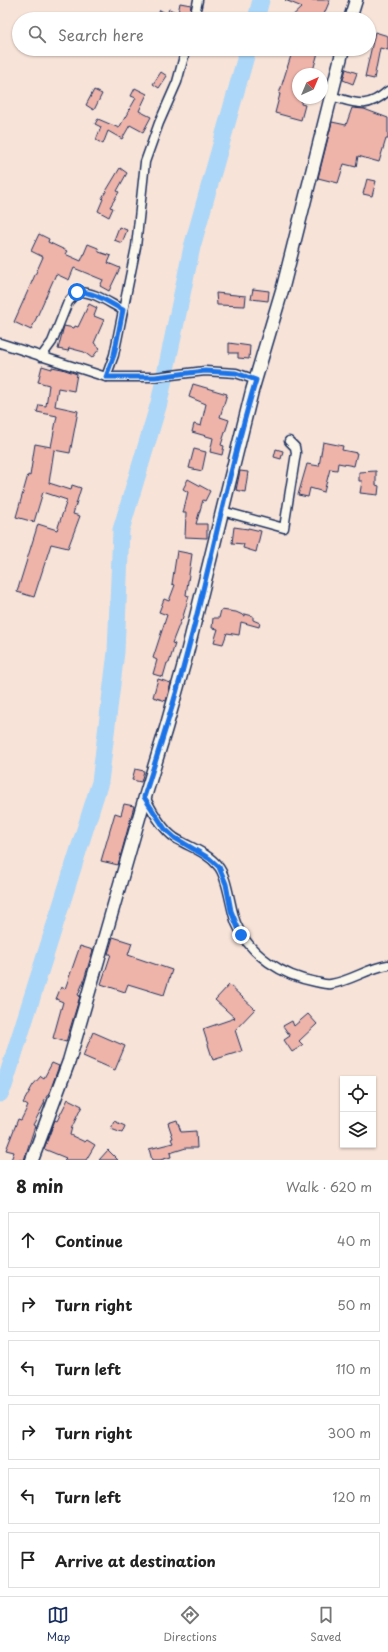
<!DOCTYPE html>
<meta charset="utf-8">
<style>
:root{--surface:#fff;--page:#f6f6f6;--text:#222;--muted:#767676;--line:#e0e0e0;--accent:#1b2f5e}
body{margin:0;font-family:"Playpen Sans",sans-serif;background:var(--page);color:var(--text)}
.controls{position:absolute;right:12px;bottom:12px;display:grid;overflow:hidden;border-radius:0px;box-shadow:0 1px 3px #0004}
.controls button{width:36px;height:36px;display:grid;place-items:center;padding:0;border:0;border-bottom:1px solid var(--line);background:var(--surface);color:var(--text);font:20px sans-serif}
.compass{position:absolute;left:292px;top:68px;width:36px;height:36px;border-radius:50%;background:var(--surface);box-shadow:0 1px 3px #0004;rotate:44deg}
.stop{position:absolute;width:12px;height:12px;margin:-9px;border:3px solid #1a73e8;border-radius:50%;background:#fff}
.stop.end{background:#1a73e8;border-color:#fff;box-shadow:0 1px 4px #0008}
.list{margin:0;padding:0;list-style:none}
h2{display:flex;justify-content:space-between;align-items:center;height:52px;margin:0;padding:0 16px;font-size:17px}
h2 small{font-size:13px;font-weight:400;color:var(--muted)}
.list li{display:grid;grid-template-columns:26px 1fr auto;gap:12px;align-items:center;box-sizing:border-box;height:56px;margin:0 8px 8px;padding:0 8px;border:1px solid var(--line);border-radius:0px}
.list b{display:block;font-size:15px;white-space:nowrap}
.list em{font-size:13px;font-style:normal;color:var(--muted)}
.icon{flex:none;width:22px;height:22px;fill:none;stroke:currentColor;stroke-width:2;stroke-linecap:round;stroke-linejoin:round}
.map{position:relative;flex:none;width:388px;height:1160px;overflow:hidden}
.search{position:absolute;background:var(--surface);box-shadow:0 1px 3px #0004;left:12px;right:12px;top:12px;height:44px;display:flex;align-items:center;gap:10px;box-sizing:border-box;padding:0 14px;border-radius:22px;color:var(--muted);font-size:15px}
.sheet{height:436px;background:var(--surface)}
nav{display:flex;justify-content:space-around;align-items:center;box-sizing:border-box;height:56px;border-top:1px solid var(--line);background:var(--surface);font-size:11px;color:var(--muted)}
nav a{display:grid;justify-items:center;gap:2px}
nav .on{color:var(--accent)}
.map>svg:first-child{display:block}
.lines{fill:none;stroke-linecap:round;stroke-linejoin:round}
.river{stroke:#acd7f8;stroke-width:17}
.building{fill:#eeb4aa;stroke:#1b2f5e}
.street-casing{stroke:#1b2f5e;stroke-width:11}
.secondary-casing{stroke:#1b2f5e;stroke-width:15}
.street{stroke:#fbf7ec;stroke-width:8}
.secondary{stroke:#fbf7ec;stroke-width:12}
.route{stroke:#1a73e8;stroke-width:5}
</style>
<div class="map">
<svg width="388" height="1160" viewBox="0 0 388 1160">
<rect width="100%" height="100%" fill="#f7e3d8"/>
<filter id="ink" filterUnits="userSpaceOnUse"><feTurbulence type="fractalNoise" baseFrequency=".025" numOctaves="2"/><feDisplacementMap in="SourceGraphic" scale="8" xChannelSelector="R" yChannelSelector="G"/><feConvolveMatrix kernelMatrix="1 2 1 2 8 2 1 2 1" color-interpolation-filters="sRGB"/></filter>
<g filter="url(#ink)">
<g class="lines">
<g class="river">
<path d="M256 19 261 0"/>
<path d="M0 1094 4 1086 100 782 116 652 121 530 159 403 192 247 248 49"/>
</g>
</g>
<g class="building">
<path d="M285 0H330L322 19H289L302 7Z"/>
<path d="M180 3 191 5 189 19H156L160 10 167 14 169 9 178 13Z"/>
<path d="M375 32 388 36V50L380 48 374 79 365 77Z"/>
<path d="M293 49H319L312 74H298V98H302L301 104 305 105 301 120 275 113 280 94H279Z"/>
<path d="M346 69 357 73 353 84 343 80Z"/>
<path d="M161 72 167 76 159 88 153 84Z"/>
<path d="M135 88 147 94 139 111 151 117 143 132 130 125 122 139 108 131 103 144 96 140 101 127 95 124 98 119 119 128 136 98 131 96Z"/>
<path d="M94 90 102 94 94 110 86 105Z"/>
<path d="M352 108 364 109 388 118V139H386L379 162 358 156 356 167 344 164 338 183 318 178 332 122 346 125Z"/>
<path d="M120 168 127 173 117 191 119 192 110 207 113 208 109 217 98 211 103 199 102 198Z"/>
<path d="M367 179 376 181 372 196 363 194Z"/>
<path d="M119 227 127 230 122 243 114 240Z"/>
<path d="M39 234 49 239 48 242 67 251 65 254 81 261 88 244 98 248 99 252 111 256 108 263 120 268 109 291 100 286 103 280 74 268 69 280 56 274 31 330 14 322 43 257 31 251Z"/>
<path d="M253 289 269 291 268 301 251 299Z"/>
<path d="M216 293 246 296 245 306 217 305Z"/>
<path d="M89 304 97 308 94 316 104 320 94 343 100 348 92 358 84 352 69 348 68 351 58 349 64 326 74 328 75 326 78 327Z"/>
<path d="M229 343 250 346 249 359 238 358V353H229Z"/>
<path d="M42 366 52 369V367L62 369 77 374 74 391 58 388 55 406 78 411 70 453 54 450 49 483 71 490 72 485 81 488 73 514 80 516 68 548 51 544 34 597 17 592 38 524 57 530 67 500 43 492 34 522 16 517 28 475 30 476 35 444 51 447 57 416 37 412 39 405 46 406 49 385 38 382Z"/>
<path d="M193 384 227 394 220 417 229 420 221 445 224 446 222 455 210 452 213 438 192 432 194 424 201 426 206 404 189 397Z"/>
<path d="M323 442 343 446 342 450 357 453 354 466 338 463 337 470 330 469 324 492 310 488 308 497 298 495 307 464 319 466Z"/>
<path d="M194 449 206 452 202 471 189 468Z"/>
<path d="M276 449 283 451 281 459 274 457Z"/>
<path d="M240 471 248 472 245 492 236 490Z"/>
<path d="M376 471V485L379 486 378 495 360 493 362 481H359V472Z"/>
<path d="M188 479 210 491 205 501 203 500 196 524H207V538L185 537 186 513H183L188 492 183 489Z"/>
<path d="M234 527 248 529V528L261 531 256 552 243 548 244 544 232 543Z"/>
<path d="M177 551 192 554 186 595 189 596 182 620H181L172 643 175 644 169 663H167L163 677 153 674 157 660 153 658 167 615 159 612 164 599 169 601 175 585 172 584Z"/>
<path d="M221 610 236 612 245 616V614L253 616V620L260 623 259 627 241 622 239 635 227 633 223 644 214 642 218 629 212 628 213 618H219Z"/>
<path d="M158 679 171 683 166 701 153 697Z"/>
<path d="M135 769 144 771 141 782 132 780Z"/>
<path d="M124 804 134 806 118 865 101 861 115 813 121 815Z"/>
<path d="M113 937 132 943 128 955 172 970 164 995 128 984 125 992 101 984 111 954H108Z"/>
<path d="M80 946 93 950 84 980 78 995 80 996 66 1042 53 1038 63 1002 56 999 61 987 65 989Z"/>
<path d="M229 985 255 1009 235 1030 242 1051 213 1060 203 1029 235 1018 215 1000Z"/>
<path d="M308 1014 317 1024 299 1041 303 1045 292 1052 284 1040 290 1036 283 1026 292 1021 294 1026Z"/>
<path d="M93 1032 125 1046 115 1070 83 1056Z"/>
<path d="M52 1063 59 1066 50 1091 44 1101 45 1102 33 1125 35 1126 24 1160H11L14 1152 6 1150 18 1119 21 1120 28 1106 23 1103 33 1085 41 1076 44 1078Z"/>
<path d="M68 1099 82 1106 72 1127 70 1135 85 1142 87 1140 95 1145 86 1160H64L66 1158 44 1149 55 1120 57 1121Z"/>
<path d="M177 1120 181 1132 196 1131 197 1148H186L170 1153 171 1157 160 1160H152L149 1149 173 1143 171 1139 173 1138 168 1123Z"/>
<path d="M114 1121 125 1126 122 1133 111 1129Z"/>
<path d="M108 1150 118 1160H99Z"/>
</g>
<g class="lines">
<defs>
<g id="street">
<path d="M194 19 198 0"/>
<path d="M331 96C356 103 366 110 388 91"/>
<path d="M0 343 106 377 114 355 136 247 145 162 159 123 177 82 186 49"/>
<path d="M41 357 52 342 68 302 77 292C94 291 109 303 123 310"/>
<path d="M106 377H155L205 371 236 373 256 380"/>
<path d="M222 511 284 528 296 453 295 447 289 441"/>
<path d="M145 797C152 811 162 829 175 838 189 847 207 852 218 866 228 877 230 908 236 923 249 955 283 976 316 982 321 983 326 985 331 984 351 981 368 968 388 965"/>
</g>
<g id="secondary">
<path d="M350 19 356 0"/>
<path d="M32 1160 69 1061 145 797 166 728 186 657 252 391 283 287 343 49"/>
</g>
</defs>
<use href="#street" class="street-casing"/>
<use href="#secondary" class="secondary-casing"/>
<use href="#street" class="street"/>
<use href="#secondary" class="secondary"/>
</g>
</g>
<g class="lines" filter="url(#ink)">
<path class="route" d="M77 292C94 291 109 303 123 310L114 355 106 377H155L205 371 236 373 256 380C228 471 211 565 186 657 174 704 159 750 144 797L165 829 175 838 210 859 219 867 226 884 231 911 241 935"/>
</g>
</svg>
<div class="controls">
<button><svg class="icon" aria-label="locate" viewBox="0 0 24 24"><circle cx="12" cy="12" r="6"/><path d="M12 2v4M12 18v4M2 12h4M18 12h4"/></svg></button>
<button><svg class="icon" aria-label="layers" viewBox="0 0 24 24"><path d="M12 4l9 5-9 5-9-5zM3 14l9 5 9-5"/></svg></button>
</div>
<svg class="compass" viewBox="-18 -18 36 36"><path d="M0-13l5 13h-10z" fill="#e53935"/><path d="M0 13l5-13h-10z" fill="#767676"/></svg>
<div class="stop" style="left:77px;top:292px"></div>
<div class="stop end" style="left:241px;top:935px"></div>
<div class="search"><svg class="icon" aria-label="search" viewBox="0 0 24 24"><circle cx="10" cy="10" r="6"/><path d="M15 15l6 6"/></svg>Search here</div>
</div>
<section class="sheet">
<h2>8 min<small>Walk · 620 m</small></h2>
<ul class="list">
<li><svg class="icon" aria-label="ahead" viewBox="0 0 24 24"><path d="M12 20V5M6 11l6-6 6 6"/></svg><div><b>Continue</b></div><em>40 m</em></li>
<li><svg class="icon" aria-label="right" viewBox="0 0 24 24"><path d="M7 20v-9h11M14 6l5 5-5 5"/></svg><div><b>Turn right</b></div><em>50 m</em></li>
<li><svg class="icon" aria-label="left" viewBox="0 0 24 24"><path d="M17 20v-9H6M10 6l-5 5 5 5"/></svg><div><b>Turn left</b></div><em>110 m</em></li>
<li><svg class="icon" aria-label="right" viewBox="0 0 24 24"><path d="M7 20v-9h11M14 6l5 5-5 5"/></svg><div><b>Turn right</b></div><em>300 m</em></li>
<li><svg class="icon" aria-label="left" viewBox="0 0 24 24"><path d="M17 20v-9H6M10 6l-5 5 5 5"/></svg><div><b>Turn left</b></div><em>120 m</em></li>
<li><svg class="icon" aria-label="arrive" viewBox="0 0 24 24"><path d="M6 21V4h12l-3 4 3 4H6"/></svg><div><b>Arrive at destination</b></div></li>
</ul>
</section>
<nav>
<a class="on"><svg class="icon" aria-label="map" viewBox="0 0 24 24"><path d="M3 6l6-2 6 2 6-2v14l-6 2-6-2-6 2zM9 4v14M15 6v14"/></svg>Map</a>
<a><svg class="icon" aria-label="directions" viewBox="0 0 24 24"><path d="M12 3l9 9-9 9-9-9zM9 14v-3h6M13 9l2 2-2 2"/></svg>Directions</a>
<a><svg class="icon" aria-label="saved" viewBox="0 0 24 24"><path d="M7 4h10v16l-5-4-5 4z"/></svg>Saved</a>
</nav>
